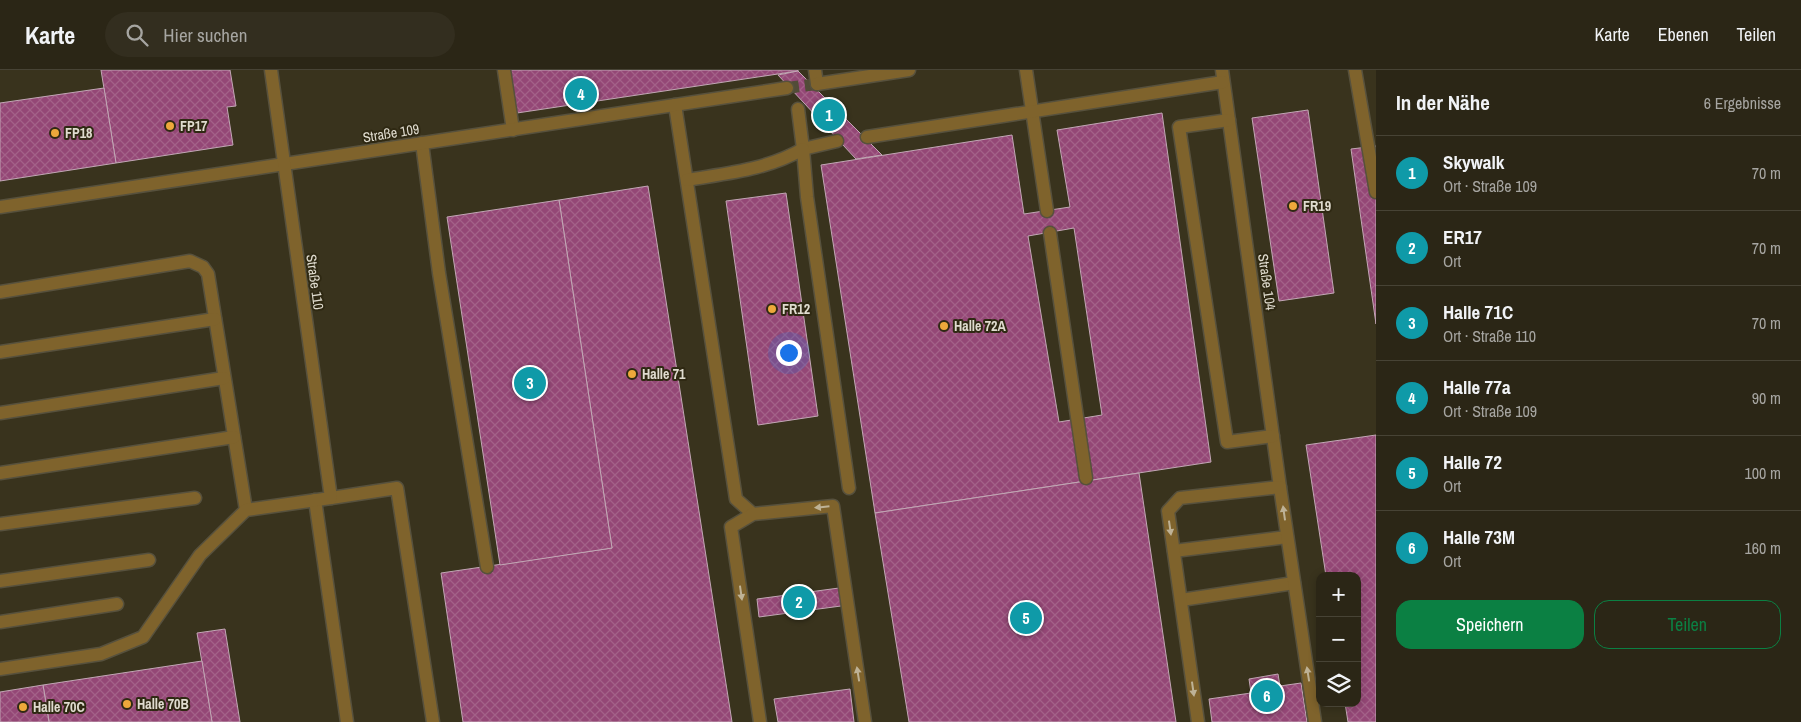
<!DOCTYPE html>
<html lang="de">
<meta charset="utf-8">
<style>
:root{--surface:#2b2616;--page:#332e1f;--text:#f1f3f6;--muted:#a6a5a1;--line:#474335;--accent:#0b8043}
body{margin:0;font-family:"Archivo Narrow",sans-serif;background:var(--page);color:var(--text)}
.controls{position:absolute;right:15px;bottom:15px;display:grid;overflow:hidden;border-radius:10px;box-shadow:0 2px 8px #0003}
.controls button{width:45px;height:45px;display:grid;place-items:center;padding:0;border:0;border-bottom:1px solid var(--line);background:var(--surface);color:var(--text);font:25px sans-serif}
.you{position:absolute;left:788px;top:282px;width:18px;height:18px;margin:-12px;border:4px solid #fff;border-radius:50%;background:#1a73e8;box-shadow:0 0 0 8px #1a73e833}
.badge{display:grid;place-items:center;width:32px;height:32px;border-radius:50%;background:var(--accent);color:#fff;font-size:16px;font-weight:700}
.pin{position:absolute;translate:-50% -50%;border:2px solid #fff;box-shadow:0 1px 5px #0006}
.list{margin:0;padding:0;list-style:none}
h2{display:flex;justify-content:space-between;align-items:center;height:65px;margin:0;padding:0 20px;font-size:21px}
h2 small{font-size:16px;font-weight:400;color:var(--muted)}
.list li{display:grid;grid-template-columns:32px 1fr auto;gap:15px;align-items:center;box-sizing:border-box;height:75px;padding:0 20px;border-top:1px solid var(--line)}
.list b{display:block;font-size:19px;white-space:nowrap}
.list p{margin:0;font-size:16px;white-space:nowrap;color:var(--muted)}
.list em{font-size:16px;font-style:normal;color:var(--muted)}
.actions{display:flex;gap:10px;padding:15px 20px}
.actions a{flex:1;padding:11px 0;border:1px solid var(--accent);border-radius:15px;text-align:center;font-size:18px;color:var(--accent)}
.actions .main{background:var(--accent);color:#fff}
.icon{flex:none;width:28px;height:28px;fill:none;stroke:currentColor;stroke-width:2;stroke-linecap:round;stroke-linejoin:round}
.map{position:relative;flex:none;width:1376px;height:652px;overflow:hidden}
header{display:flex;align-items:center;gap:30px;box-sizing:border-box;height:70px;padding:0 25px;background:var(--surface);border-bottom:1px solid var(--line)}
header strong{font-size:24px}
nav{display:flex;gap:28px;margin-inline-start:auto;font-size:18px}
.search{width:350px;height:45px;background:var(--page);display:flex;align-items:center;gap:12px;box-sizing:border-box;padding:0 18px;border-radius:28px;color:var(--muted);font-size:19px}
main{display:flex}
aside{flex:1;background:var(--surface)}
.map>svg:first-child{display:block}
.building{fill:url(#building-cross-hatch);stroke:#c2a7b5;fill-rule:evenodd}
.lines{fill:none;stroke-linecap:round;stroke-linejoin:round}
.minor-tunnel{stroke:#524c38;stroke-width:12;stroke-dasharray:12 6;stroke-linecap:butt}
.service-casing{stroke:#57513d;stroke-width:15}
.minor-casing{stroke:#57513d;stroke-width:15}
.service{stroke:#7f632c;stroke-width:12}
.minor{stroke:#7f632c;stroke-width:12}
.oneway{fill:#beb296}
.poi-dot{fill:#eda83b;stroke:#2f2913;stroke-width:2}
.labels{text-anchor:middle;stroke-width:4;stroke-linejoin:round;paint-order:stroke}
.poi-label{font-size:14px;font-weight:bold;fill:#e0dccf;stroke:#2f2913;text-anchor:start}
.street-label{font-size:14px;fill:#e0dccf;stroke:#2f2913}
</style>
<header>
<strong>Karte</strong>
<div class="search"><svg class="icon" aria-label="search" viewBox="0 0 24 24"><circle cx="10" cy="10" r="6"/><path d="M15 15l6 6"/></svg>Hier suchen</div>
<nav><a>Karte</a><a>Ebenen</a><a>Teilen</a></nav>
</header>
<main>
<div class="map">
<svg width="1376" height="652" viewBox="0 0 1376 652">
<defs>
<pattern id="building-cross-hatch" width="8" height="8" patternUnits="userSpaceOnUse" patternTransform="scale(1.25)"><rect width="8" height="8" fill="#944776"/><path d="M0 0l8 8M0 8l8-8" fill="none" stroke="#a36188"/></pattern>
</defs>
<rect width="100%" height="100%" fill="#39331d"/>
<g class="building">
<path d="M101 0H230L236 36 227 37 233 75 116 93Z"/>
<path d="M510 0H798V1L517 43Z"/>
<path d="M798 1 882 85 856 89 778 5Z"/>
<path d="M104 18 116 93 0 111V33Z"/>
<path d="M1308 40 1334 223 1279 231 1252 48Z"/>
<path d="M1162 43 1211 392 875 443 821 95 1012 65 1024 144 1070 137 1057 60ZM1074 158 1102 345 1059 352 1028 166Z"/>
<path d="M1376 76V254L1351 79Z"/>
<path d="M648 116 732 652H463L441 503 612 478 559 130Z"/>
<path d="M786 123 818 346 758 355 726 131Z"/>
<path d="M559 130 612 478 500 495 447 147Z"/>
<path d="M1376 365V652H1348L1345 633H1357V506H1326L1306 375Z"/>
<path d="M1139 403 1176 652H909L875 443Z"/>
<path d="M839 518 841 536 759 547 757 529Z"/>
<path d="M225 559 240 652H212L197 563Z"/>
<path d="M202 591 212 652H49L43 615Z"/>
<path d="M1278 604 1280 616 1301 613 1307 652H1212L1209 629 1251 623 1249 609Z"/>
<path d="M43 615 49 652H0V622Z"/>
<path d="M850 619 854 652H778L774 629Z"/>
</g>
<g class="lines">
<path class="minor-tunnel" d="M787 18 817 14"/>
<defs>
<g id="service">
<path d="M815 0 817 14"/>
<path d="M1026 0 1047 141"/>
<path d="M1222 0 1280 417"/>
<path d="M1355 0 1376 122"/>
<path d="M675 35 736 429 753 444"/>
<path d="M798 39 803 79 837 71"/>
<path d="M1229 50 1179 57 1227 372 1273 366"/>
<path d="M867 67 1223 12"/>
<path d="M422 73 439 203 487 497"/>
<path d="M687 110C728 103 766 100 803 79L807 127 849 418"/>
<path d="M1050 163 1086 408"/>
<path d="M0 222 190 191 203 197 208 204 246 440"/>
<path d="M0 282 215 249"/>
<path d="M0 343 224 308"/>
<path d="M0 403 234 367"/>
<path d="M331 428 397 418 433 652"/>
<path d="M315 430 347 652"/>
<path d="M0 454 195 428"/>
<path d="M1174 481 1287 467"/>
<path d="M0 511 149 490"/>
<path d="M1181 530 1294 513"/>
<path d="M0 552 117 534"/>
<path d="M760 652 731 457 753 444 833 436 865 652"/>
<path d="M1198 652 1168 441 1180 428 1280 417 1315 652"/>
</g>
<g id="minor">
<path d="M504 0 513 60"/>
<path d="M817 14 909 0"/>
<path d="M0 137 787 18"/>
<path d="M0 599 101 584 143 567 200 485 246 440 331 428 271 0"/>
</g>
</defs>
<use href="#service" class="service-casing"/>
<use href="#minor" class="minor-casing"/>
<use href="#service" class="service"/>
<use href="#minor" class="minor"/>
</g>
<defs><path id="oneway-solid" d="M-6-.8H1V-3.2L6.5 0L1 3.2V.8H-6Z" transform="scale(1.25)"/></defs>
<g class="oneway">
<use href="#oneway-solid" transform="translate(822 437) rotate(174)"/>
<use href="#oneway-solid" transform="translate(1284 443) rotate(-98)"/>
<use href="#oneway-solid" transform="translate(1170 458) rotate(82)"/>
<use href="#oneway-solid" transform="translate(741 523) rotate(82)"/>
<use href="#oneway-solid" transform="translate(858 604) rotate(-99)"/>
<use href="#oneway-solid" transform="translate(1308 604) rotate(-99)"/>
<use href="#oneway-solid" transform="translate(1193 619) rotate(82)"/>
</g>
<g class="poi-dot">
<circle cx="170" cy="56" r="5"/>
<circle cx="55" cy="63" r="5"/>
<circle cx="1293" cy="136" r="5"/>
<circle cx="772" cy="239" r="5"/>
<circle cx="944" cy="256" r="5"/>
<circle cx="632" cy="304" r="5"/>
<circle cx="127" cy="634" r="5"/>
<circle cx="23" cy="637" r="5"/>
</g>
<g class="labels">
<g class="poi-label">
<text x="180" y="61">FP17</text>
<text x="65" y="68">FP18</text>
<text x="1303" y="141">FR19</text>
<text x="782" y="244">FR12</text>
<text x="954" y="261">Halle 72A</text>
<text x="642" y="309">Halle 71</text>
<text x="137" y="639">Halle 70B</text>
<text x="33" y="642">Halle 70C</text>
</g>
<g class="street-label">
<text transform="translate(391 63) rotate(-9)" y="5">Straße 109</text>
<text transform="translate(315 212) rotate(82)" y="5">Straße 110</text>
<text transform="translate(1267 212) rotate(82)" y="5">Straße 104</text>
</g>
</g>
</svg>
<div class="controls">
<button>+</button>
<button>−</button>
<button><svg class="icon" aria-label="layers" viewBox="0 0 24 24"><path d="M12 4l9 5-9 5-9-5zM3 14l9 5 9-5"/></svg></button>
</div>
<div class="you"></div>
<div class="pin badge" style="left:829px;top:45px;background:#0f9aa8">1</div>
<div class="pin badge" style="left:799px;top:532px;background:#0f9aa8">2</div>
<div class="pin badge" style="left:530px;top:313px;background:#0f9aa8">3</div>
<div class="pin badge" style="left:581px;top:24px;background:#0f9aa8">4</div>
<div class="pin badge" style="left:1026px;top:548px;background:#0f9aa8">5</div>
<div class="pin badge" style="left:1267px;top:626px;background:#0f9aa8">6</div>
</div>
<aside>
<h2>In der Nähe<small>6 Ergebnisse</small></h2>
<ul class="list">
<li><span class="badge" style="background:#0f9aa8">1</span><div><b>Skywalk</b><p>Ort · Straße 109</p></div><em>70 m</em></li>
<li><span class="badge" style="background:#0f9aa8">2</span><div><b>ER17</b><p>Ort</p></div><em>70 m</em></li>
<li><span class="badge" style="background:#0f9aa8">3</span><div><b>Halle 71C</b><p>Ort · Straße 110</p></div><em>70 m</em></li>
<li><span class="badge" style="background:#0f9aa8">4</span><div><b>Halle 77a</b><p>Ort · Straße 109</p></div><em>90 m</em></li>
<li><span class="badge" style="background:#0f9aa8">5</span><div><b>Halle 72</b><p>Ort</p></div><em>100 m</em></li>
<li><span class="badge" style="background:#0f9aa8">6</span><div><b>Halle 73M</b><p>Ort</p></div><em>160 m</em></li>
</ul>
<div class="actions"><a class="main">Speichern</a><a>Teilen</a></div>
</aside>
</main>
